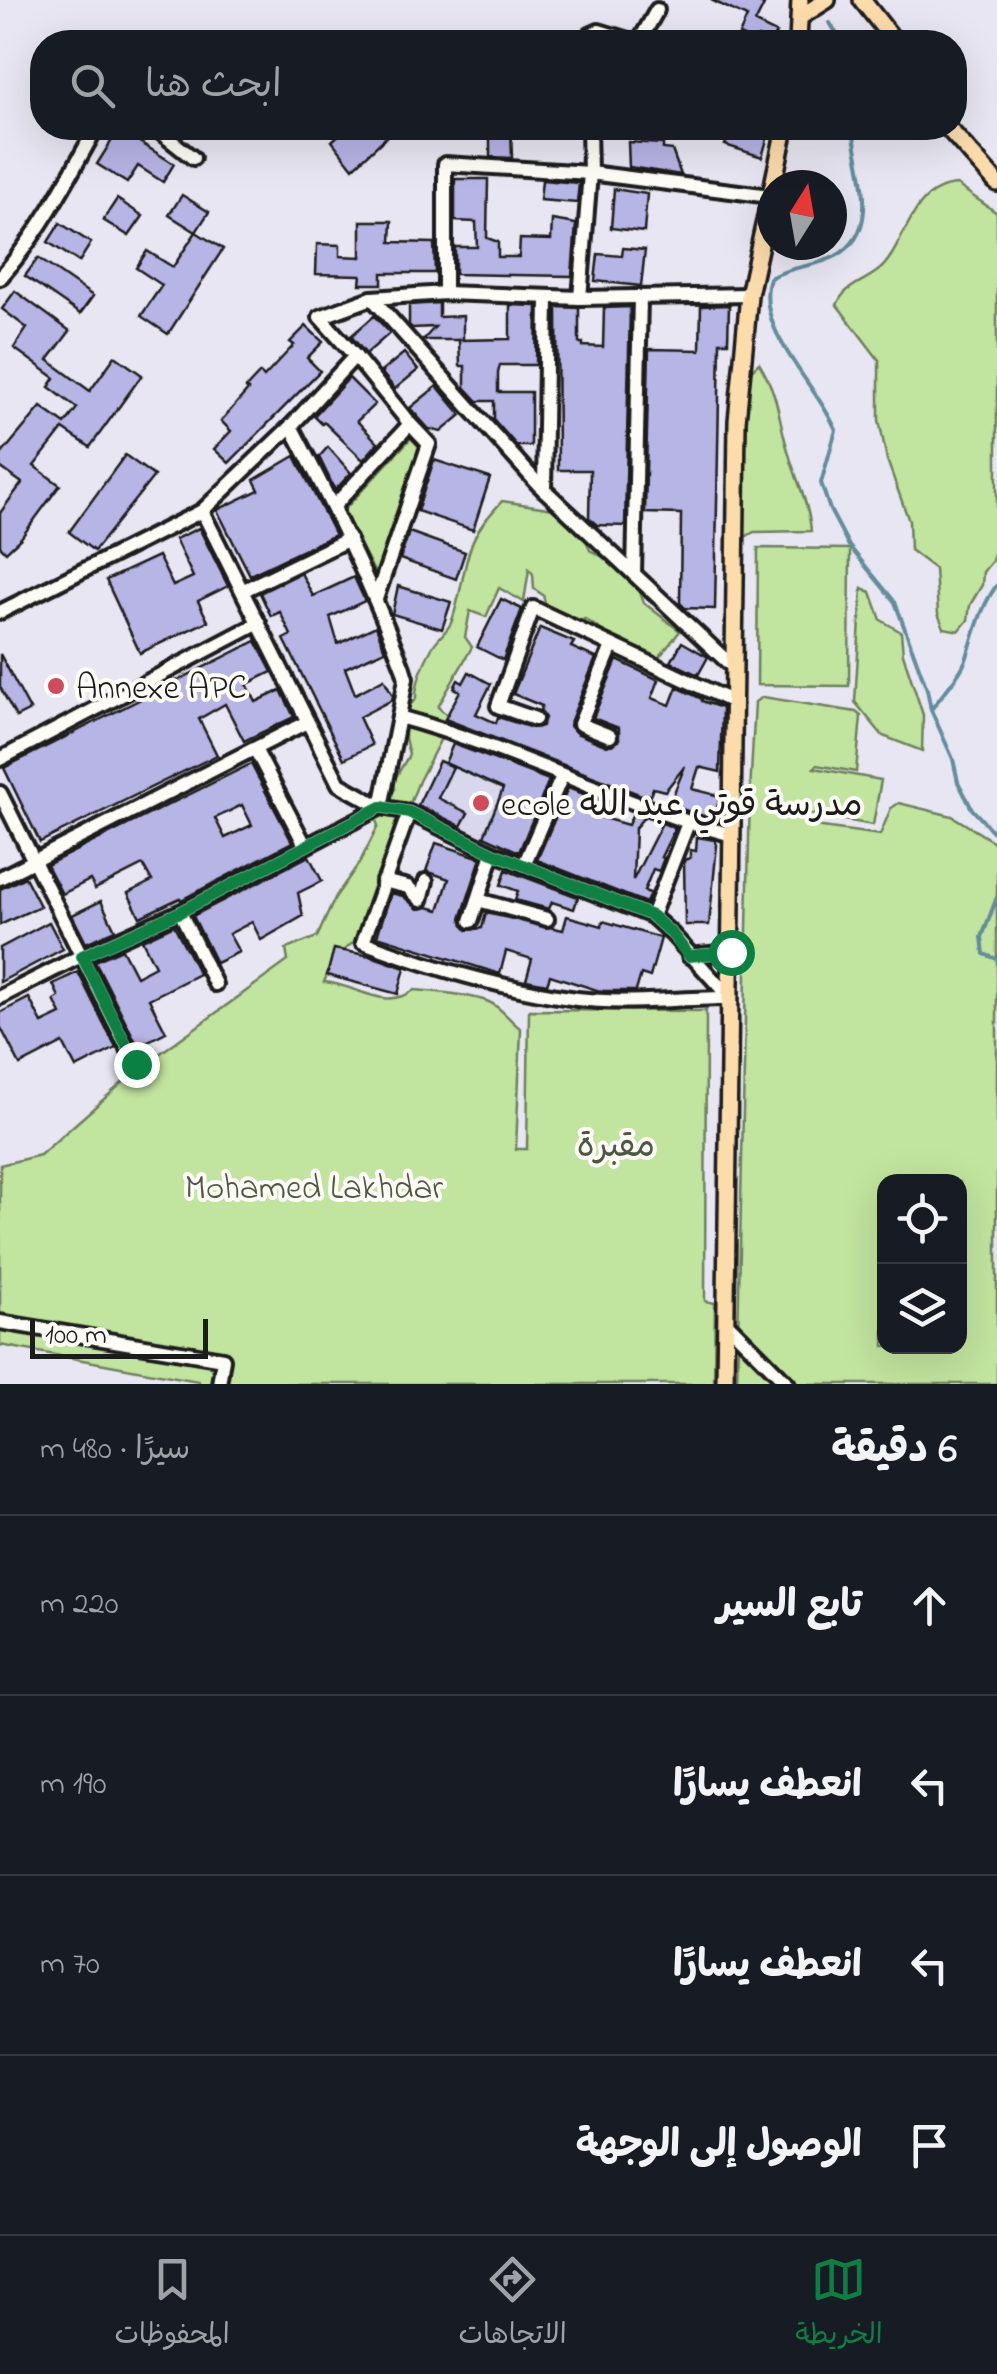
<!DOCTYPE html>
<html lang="ar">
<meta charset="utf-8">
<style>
:root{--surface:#171b24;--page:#20242c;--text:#f1f3f6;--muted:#9ea1a6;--line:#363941;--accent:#0b8043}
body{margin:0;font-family:"Indie Flower","Playpen Sans Arabic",sans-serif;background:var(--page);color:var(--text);direction:rtl}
.controls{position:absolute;right:30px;bottom:30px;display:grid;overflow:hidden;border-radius:20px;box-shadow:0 10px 40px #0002}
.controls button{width:90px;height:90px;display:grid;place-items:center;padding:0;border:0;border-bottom:2px solid var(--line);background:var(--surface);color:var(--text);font:50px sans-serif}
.compass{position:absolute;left:757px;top:170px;width:90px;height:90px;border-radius:50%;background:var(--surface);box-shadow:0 10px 40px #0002;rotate:11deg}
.scale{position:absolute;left:30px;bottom:25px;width:178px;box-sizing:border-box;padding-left:10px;border:5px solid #1c1c1c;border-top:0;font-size:28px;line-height:35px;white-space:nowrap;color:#1c1c1c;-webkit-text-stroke:8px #fdfcf7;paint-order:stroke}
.stop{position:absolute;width:30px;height:30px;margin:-22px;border:8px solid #0b8043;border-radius:50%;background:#fff}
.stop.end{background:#0b8043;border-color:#fff;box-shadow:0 2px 10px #0008}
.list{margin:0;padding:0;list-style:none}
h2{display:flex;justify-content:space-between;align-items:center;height:130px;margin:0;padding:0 40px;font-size:42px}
h2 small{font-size:32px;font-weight:400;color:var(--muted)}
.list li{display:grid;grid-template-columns:65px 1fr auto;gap:30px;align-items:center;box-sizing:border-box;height:180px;padding:0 40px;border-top:2px solid var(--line)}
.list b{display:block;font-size:38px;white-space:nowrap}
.list em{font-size:32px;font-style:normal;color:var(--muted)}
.icon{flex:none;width:55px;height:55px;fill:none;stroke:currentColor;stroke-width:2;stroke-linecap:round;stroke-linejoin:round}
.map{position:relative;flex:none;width:997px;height:1384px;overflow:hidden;direction:ltr}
.search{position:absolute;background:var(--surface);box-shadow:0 10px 40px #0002;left:30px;right:30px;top:30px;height:110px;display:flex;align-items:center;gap:25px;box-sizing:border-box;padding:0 35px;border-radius:40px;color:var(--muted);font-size:38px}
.sheet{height:850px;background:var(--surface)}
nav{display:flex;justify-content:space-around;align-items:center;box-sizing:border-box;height:140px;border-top:2px solid var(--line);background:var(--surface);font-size:28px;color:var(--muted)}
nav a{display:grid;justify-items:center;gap:5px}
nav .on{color:var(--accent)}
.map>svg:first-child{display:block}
.built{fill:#d9d7ee}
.green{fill:#c1e49e;stroke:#6e805d;stroke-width:2.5;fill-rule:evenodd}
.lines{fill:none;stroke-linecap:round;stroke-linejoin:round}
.stream{stroke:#628d9c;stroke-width:4}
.building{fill:#b7b4e6;stroke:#1c1c1c;stroke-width:2.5;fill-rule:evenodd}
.minor-casing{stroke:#1c1c1c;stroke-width:20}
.major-casing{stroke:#1c1c1c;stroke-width:22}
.minor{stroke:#fdfcf7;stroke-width:12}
.major{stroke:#fddcac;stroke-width:15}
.route{stroke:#0b8043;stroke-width:12}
.poi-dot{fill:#d1495b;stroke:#fdfcf7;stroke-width:4}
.labels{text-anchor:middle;stroke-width:8;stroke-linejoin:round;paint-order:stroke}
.poi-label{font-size:35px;fill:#1c1c1c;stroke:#fdfcf7;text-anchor:start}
.park-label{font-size:35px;fill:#4e5843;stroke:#fdfcf7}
</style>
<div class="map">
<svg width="997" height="1384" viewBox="0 0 997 1384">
<rect width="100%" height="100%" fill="#e8e6f2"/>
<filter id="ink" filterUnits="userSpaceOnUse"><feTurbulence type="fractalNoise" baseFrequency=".01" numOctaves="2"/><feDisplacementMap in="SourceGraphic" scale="20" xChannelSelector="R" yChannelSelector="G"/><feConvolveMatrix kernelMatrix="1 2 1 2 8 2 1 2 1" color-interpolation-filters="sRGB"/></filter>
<g filter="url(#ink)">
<path class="built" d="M439 760 501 789 506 780 546 798 532 835H528L519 857 416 810Z"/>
<g class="green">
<path d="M957 185 997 213V543L992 561 983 572 982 585 970 605 968 620 959 631 944 628 938 614 935 569 910 550 909 521 887 460 879 420V360L837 305C845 285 863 283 879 270 906 248 909 187 957 185Z"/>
<path d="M759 363C781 400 777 416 789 454 796 480 809 503 811 531L754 532 740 540 744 377Z"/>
<path d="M414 435 425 442 376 575 343 511Z"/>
<path d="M502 501 554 509 582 528 590 550 622 567 638 587 644 603 680 631 657 660 624 646 585 619 569 625 546 606 543 595 534 589 533 574 529 569 524 602 499 588 486 617 470 611 465 637 472 647 438 707 451 719 419 781 355 942C342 948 329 969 324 982 355 984 385 1012 414 990 433 991 472 995 489 1002 501 1007 510 1021 521 1029L516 1149H527L529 1010 706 1011 705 1301 715 1303 714 1384H199L198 1381 0 1345V1165L40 1155 137 1070 288 961 286 949 317 937 336 896 360 862 378 826 375 817 395 789 394 780 409 755 405 738 406 709 416 699C415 684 424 662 432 648 437 638 446 633 451 623 461 598 462 571 471 546 477 528 490 515 502 501Z"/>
<path d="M758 548 850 549 849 686 757 685Z"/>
<path d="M862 588 871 592 881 620 901 632 903 654 923 715 922 751 883 736 855 702Z"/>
<path d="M763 697 856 712 861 716 856 772 817 765 814 768 881 780 873 825 804 813V819L808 825 880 835 891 808 899 803 952 816 997 844V1384H737L750 793 755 702ZM884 1182H960V1346H884Z"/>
</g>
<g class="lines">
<g class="stream">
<path d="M830 23 842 42"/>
<path d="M853 128C857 169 884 230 836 256 816 267 793 265 770 278 753 329 817 384 836 430L821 483 830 510 849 546 895 602 927 689 931 710 953 759 958 782 972 809 997 836"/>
<path d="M931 710C942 694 961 675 967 657 975 632 981 606 997 585"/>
<path d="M997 897 982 937 984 954 997 959"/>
</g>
</g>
<g class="building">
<path d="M711 0H753L764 5 755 23 776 33 771 42 758 37 755 42 739 35 747 17Z"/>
<path d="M346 128H396L353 168 332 141Z"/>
<path d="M490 128H511L512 158 490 157Z"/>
<path d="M731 128 768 136 762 157 725 145Z"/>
<path d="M119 129 174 164 163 182 138 166 127 183 97 164Z"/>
<path d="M628 142 663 144V149L672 150 681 175 629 167Z"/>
<path d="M455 179H488L487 238 498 242V257H519L520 239 551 240 552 220 576 224 572 276 455 274V247H477L476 222 455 221Z"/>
<path d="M542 180 579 183 577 203 540 200Z"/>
<path d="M614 189 647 194 644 232 611 228Z"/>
<path d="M182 195 209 212 196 232 169 215Z"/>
<path d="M117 199 143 216 129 236 103 220Z"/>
<path d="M361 221H392L391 242 434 243 435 273H382V284H360L361 275 316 274 317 244 340 245V256L361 257Z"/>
<path d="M60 223 91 243 79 262 48 242Z"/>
<path d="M196 232 223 249 168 334 141 316 162 285 136 268 147 251 173 267Z"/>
<path d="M623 248 645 250 641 286 595 281 598 254 622 256Z"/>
<path d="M38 258 93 296 80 314 25 276Z"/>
<path d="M15 291 70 331 48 360 90 391 115 356 142 375 90 447 63 429 52 443 34 466 60 485 21 538 6 552 0 546V513L22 483 0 467V456L41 407 65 424 77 408 49 387 55 378 14 348 27 328 2 309Z"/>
<path d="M439 303V317L463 316V340H423L435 327 412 328 409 325V305Z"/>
<path d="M510 305 537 306 536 365H500L498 373V392H531V446H517L494 420V401H478L465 387V366H460L459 340 510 339Z"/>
<path d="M729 305 728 342H720L715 609 685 608 680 603 681 514 645 513 649 349 700 350 701 306Z"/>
<path d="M557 307 579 308V343H583V346L603 347 604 308 630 307 625 526 597 525 589 518 590 470H558Z"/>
<path d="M374 316 390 333 366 354 351 336Z"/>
<path d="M306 326 323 342 307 358 320 371 229 463 214 449 231 431 221 421 248 390 246 388 260 373 264 377 294 345 290 342Z"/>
<path d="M404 353 418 370 395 389 381 372Z"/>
<path d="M349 378 375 404 357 421 378 443 363 460 324 422 322 424 314 416Z"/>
<path d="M437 386 461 415 441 432 429 429 410 408Z"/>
<path d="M328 447 351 473 335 490 319 457Z"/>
<path d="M125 455 154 476 94 551 69 532Z"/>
<path d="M295 456 335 535 250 575 217 510 259 490 254 480Z"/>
<path d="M434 460 490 478 473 530 417 511Z"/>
<path d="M199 528 228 586 198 601 208 621 140 653 106 580 158 556 173 586 193 577 175 539Z"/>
<path d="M409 532 465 552 456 579 400 559Z"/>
<path d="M301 573 313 596 354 577 365 601 330 617 338 644 376 626 385 650 345 668 355 694 384 679 393 696 392 700 359 717 372 745 344 759 284 639 291 635 280 612 271 616 260 593Z"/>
<path d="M398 586 451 602 442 629 392 614Z"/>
<path d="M501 599 522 609 503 660 477 647Z"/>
<path d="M540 628 574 642 571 647 596 658 571 720 570 726 576 733 607 746 619 741V728L593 718 617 660 659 680 652 698 670 705 677 687 702 699V701L722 708 720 772 699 767 692 789 720 796 716 813 721 814 719 821 669 805 685 766 665 791 653 788 649 798 445 719 460 691 454 688 458 680 463 683 469 672 491 684 476 714 496 723 498 717 532 728 542 726 545 718 540 710 542 706 513 694Z"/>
<path d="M256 641 272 672 247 684 256 702 281 690 294 717 244 741 225 704 199 719 217 755 40 842 4 768Z"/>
<path d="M682 642 708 657 698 675 671 662Z"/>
<path d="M0 654 30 710 16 717 0 687Z"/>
<path d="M453 744 549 780 519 852 484 836 503 789 445 763Z"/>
<path d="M439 761 453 767 438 798 468 813 461 826 418 805Z"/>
<path d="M251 764 292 842 181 900 180 898 140 917 128 893 152 881 143 865 95 889 90 880 62 894 47 865ZM242 805 252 825 225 838 215 818Z"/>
<path d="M568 788 609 804 603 818 628 825 633 813 644 817 635 828 633 880 662 823 675 828 661 857 664 858 659 871 653 869 644 891 650 893 646 903 537 860Z"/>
<path d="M697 837 715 840 717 845 709 925H685L684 860 690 858V850L696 851Z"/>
<path d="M436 843 481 858 461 919 467 930 482 928 486 913 563 930 567 916 602 926 603 921 661 938 650 977 641 974 636 991H600L550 975 547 984 526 980 532 959 506 951 500 974 377 936 391 893 403 896 418 909 428 907 439 910 449 879 426 871Z"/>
<path d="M309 856 322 881 298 893 303 916 261 940 252 922 229 934 239 952 216 963 193 916Z"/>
<path d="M506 870 578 897 574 909 552 902 549 909 515 900 518 891 501 885Z"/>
<path d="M25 877 40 906 0 925V889Z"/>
<path d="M101 901 115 930 86 943 72 915Z"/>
<path d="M49 922 63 949 0 982V948Z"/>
<path d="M174 925 199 974 149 999 166 1032 138 1046 95 961 122 949 136 976 155 966 142 940Z"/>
<path d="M334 949 371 956 405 968 398 994 327 975Z"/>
<path d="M78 972 116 1048 76 1068 63 1043 20 1065 0 1026V1013L29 998 42 1023 61 1014 54 1000 59 997 53 984Z"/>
</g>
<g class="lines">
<defs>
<g id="minor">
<path d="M586 42 590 35 599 31 635 42"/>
<path d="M639 42 657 10"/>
<path d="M155 128 193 158"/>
<path d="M0 278C40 232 67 181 96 128"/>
<path d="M445 293V164L590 173 770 196"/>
<path d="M372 298 320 317 355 356 291 426C333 505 371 584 403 668L406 678 399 717"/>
<path d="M580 298 590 173 589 128"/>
<path d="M544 490 547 298"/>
<path d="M202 511 291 426"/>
<path d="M336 512 334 506 410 424 355 356"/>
<path d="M634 574 640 297"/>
<path d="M244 590 349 539"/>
<path d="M376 599 429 444 410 424"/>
<path d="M0 612 202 511 339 784 381 807 409 812 493 853 652 916 672 934 730 998"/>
<path d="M733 667 538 484 372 298 445 293 580 298 749 295"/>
<path d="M535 719 498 706 533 608 733 702"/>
<path d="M610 736 580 724 612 646"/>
<path d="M255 749 305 845"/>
<path d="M0 759 259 623"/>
<path d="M0 793 135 1063"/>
<path d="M381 807 399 717C513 748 618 804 732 835"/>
<path d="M409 812 363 942C432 968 503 989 577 999 628 1005 679 998 730 998"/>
<path d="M493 853 478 900 547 919"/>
<path d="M524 865 562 776"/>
<path d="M0 878 307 722"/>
<path d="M383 881 408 887 421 900 426 881"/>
<path d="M180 912 215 984"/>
<path d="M652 916 688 823"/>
<path d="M471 921 478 900"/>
<path d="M689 956 731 952"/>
<path d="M0 997 77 958 180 912 381 807"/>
<path d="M725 1321 788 1384"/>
<path d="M0 1322 223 1359 219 1384"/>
</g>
<g id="major">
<path d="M862 0 895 42"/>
<path d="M800 17 827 0"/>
<path d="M798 42 800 0"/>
<path d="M948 128 997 183"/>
<path d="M773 185 785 128"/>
<path d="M725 1384 737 421 749 295 772 189"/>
</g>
</defs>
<use href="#minor" class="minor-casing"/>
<use href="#major" class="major-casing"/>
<use href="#minor" class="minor"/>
<use href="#major" class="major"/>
</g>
</g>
<g class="lines" filter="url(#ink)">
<path class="route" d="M136 1064 82 956 180 912 381 807 409 812 493 853 652 916 672 934 689 956 731 952"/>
</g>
<g class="poi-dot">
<circle cx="56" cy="686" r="10"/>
<circle cx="481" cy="803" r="10"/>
</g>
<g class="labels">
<g class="poi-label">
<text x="76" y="698">Annexe APC</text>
<text x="501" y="815">ecole مدرسة قوتي عبد الله</text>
</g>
<g class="park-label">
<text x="616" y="1156">مقبرة</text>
<text x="314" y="1198">Mohamed Lakhdar</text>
</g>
</g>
</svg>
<div class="controls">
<button><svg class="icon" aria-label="locate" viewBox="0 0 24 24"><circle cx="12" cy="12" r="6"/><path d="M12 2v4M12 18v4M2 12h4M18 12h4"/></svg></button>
<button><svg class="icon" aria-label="layers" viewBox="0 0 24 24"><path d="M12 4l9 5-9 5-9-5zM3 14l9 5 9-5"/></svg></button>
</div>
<svg class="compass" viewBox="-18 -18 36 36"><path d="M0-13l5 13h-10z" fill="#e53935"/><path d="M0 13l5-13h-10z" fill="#9ea1a6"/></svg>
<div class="scale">100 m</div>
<div class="stop" style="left:731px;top:952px"></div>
<div class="stop end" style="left:136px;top:1064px"></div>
<div class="search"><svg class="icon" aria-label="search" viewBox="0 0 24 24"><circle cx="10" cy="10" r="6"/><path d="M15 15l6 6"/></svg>ابحث هنا</div>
</div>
<section class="sheet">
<h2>6 دقيقة<small>سيرًا · 480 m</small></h2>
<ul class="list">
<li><svg class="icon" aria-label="ahead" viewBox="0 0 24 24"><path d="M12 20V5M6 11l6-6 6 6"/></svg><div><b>تابع السير</b></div><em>220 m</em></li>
<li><svg class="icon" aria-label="left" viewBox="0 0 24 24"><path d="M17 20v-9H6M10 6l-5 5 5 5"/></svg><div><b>انعطف يسارًا</b></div><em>190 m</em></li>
<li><svg class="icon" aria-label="left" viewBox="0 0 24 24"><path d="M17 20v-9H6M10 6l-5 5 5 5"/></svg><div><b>انعطف يسارًا</b></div><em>70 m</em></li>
<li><svg class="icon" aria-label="arrive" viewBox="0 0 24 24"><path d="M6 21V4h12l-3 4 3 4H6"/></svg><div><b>الوصول إلى الوجهة</b></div></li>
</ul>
</section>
<nav>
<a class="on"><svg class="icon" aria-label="map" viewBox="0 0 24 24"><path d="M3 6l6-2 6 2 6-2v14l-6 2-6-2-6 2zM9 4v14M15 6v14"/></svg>الخريطة</a>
<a><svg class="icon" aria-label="directions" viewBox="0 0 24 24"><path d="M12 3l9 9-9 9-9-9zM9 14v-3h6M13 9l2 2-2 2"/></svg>الاتجاهات</a>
<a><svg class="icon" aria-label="saved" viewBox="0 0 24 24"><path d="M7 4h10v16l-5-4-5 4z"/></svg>المحفوظات</a>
</nav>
